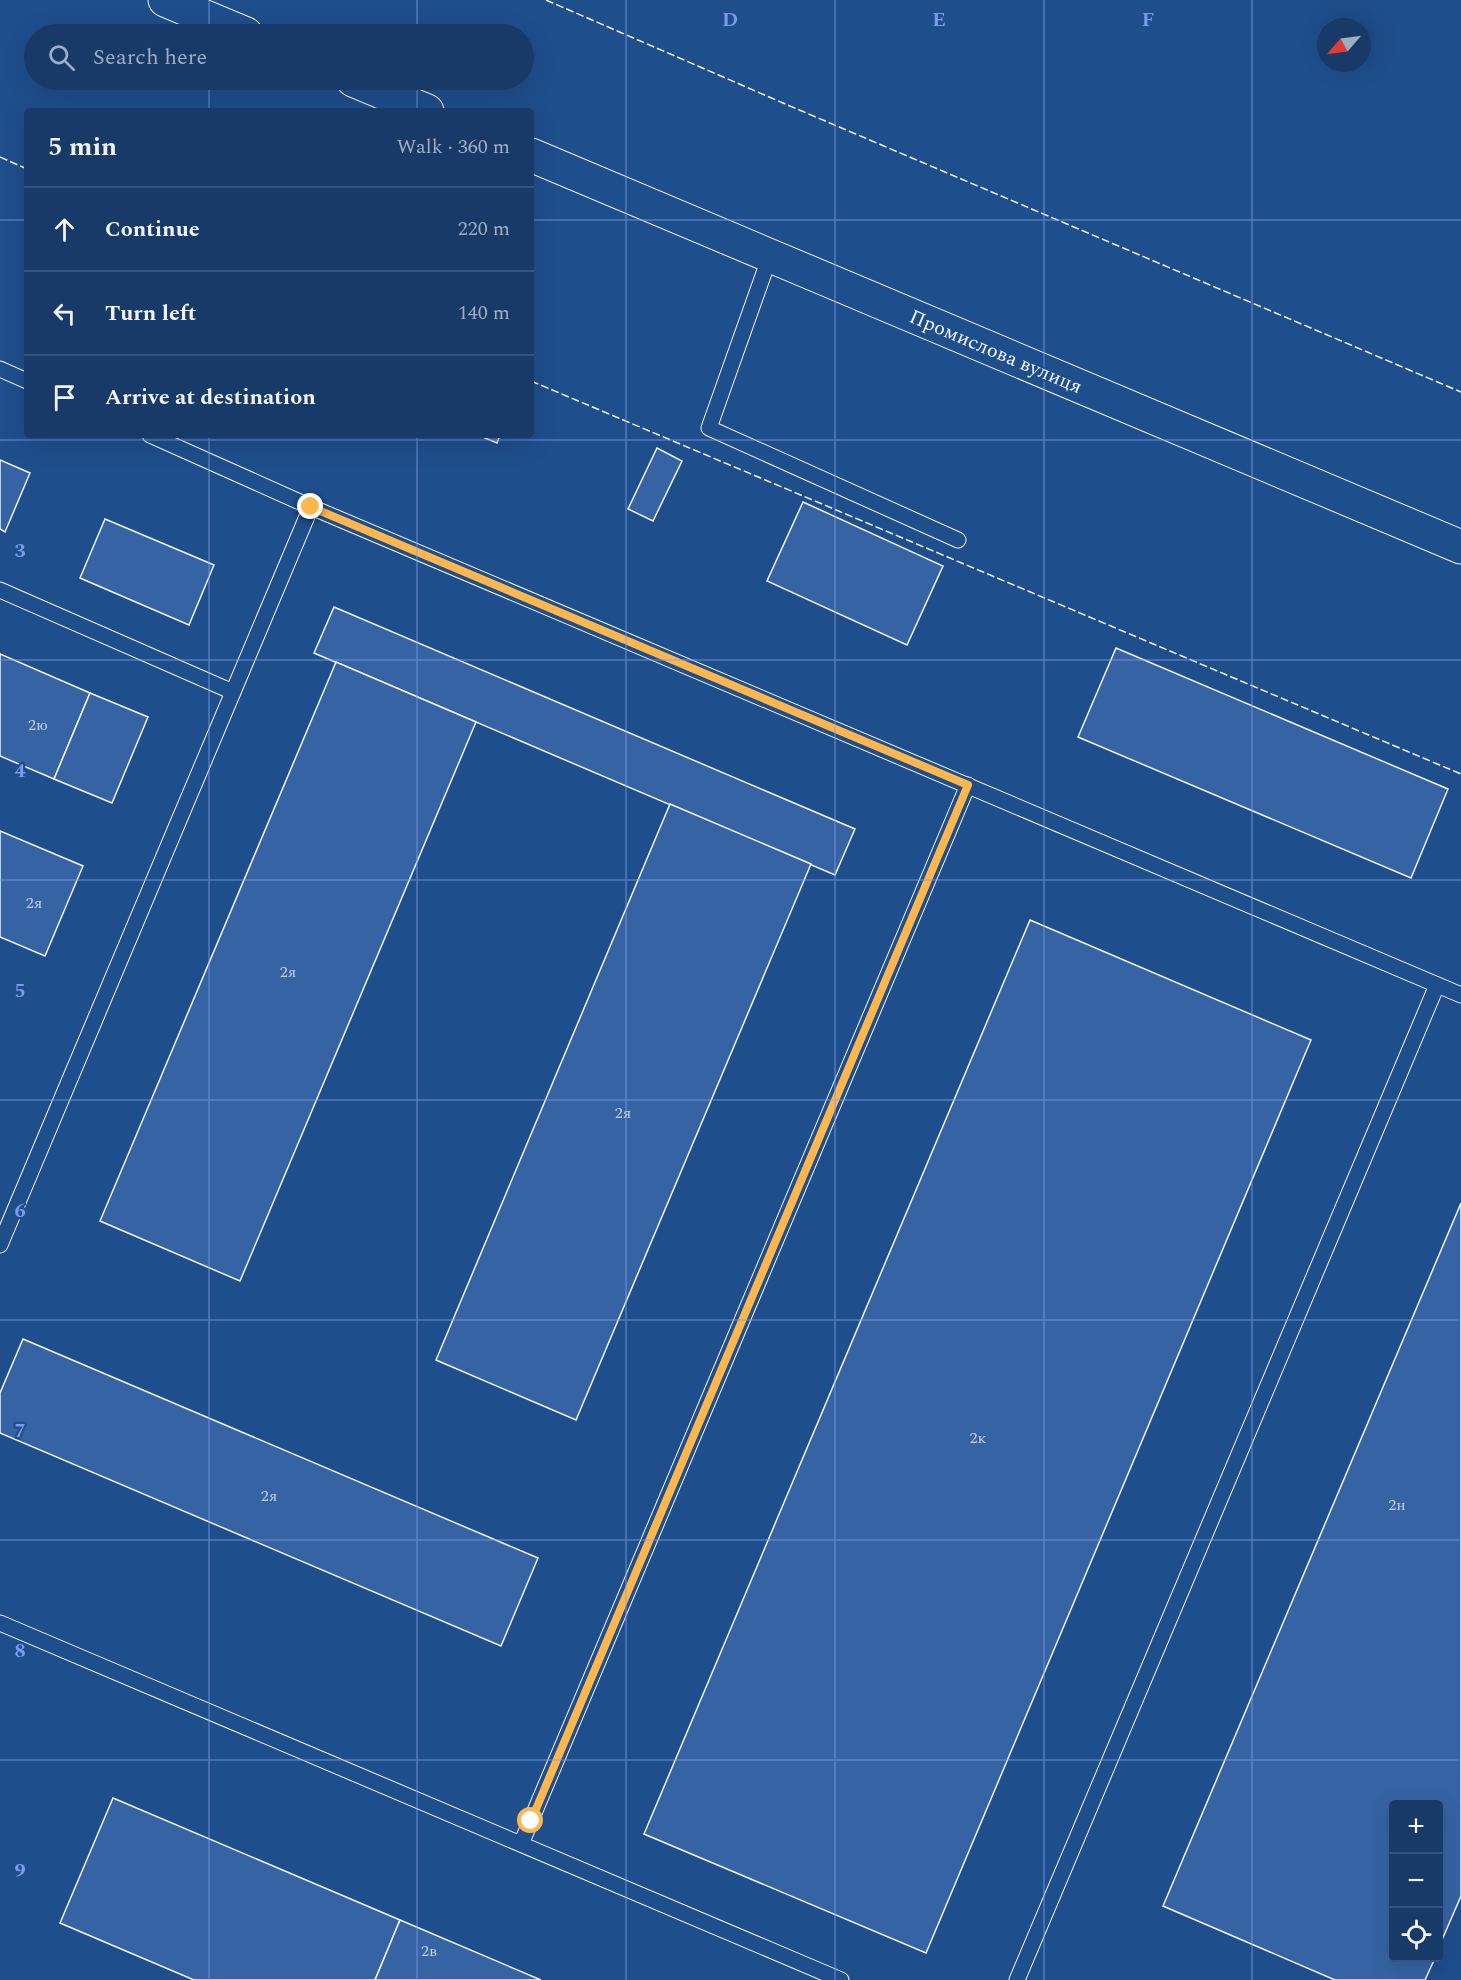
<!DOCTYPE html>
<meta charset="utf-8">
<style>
:root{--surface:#173a69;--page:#20416f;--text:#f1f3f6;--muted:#9eadc0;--line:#36547d}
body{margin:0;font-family:Spectral,serif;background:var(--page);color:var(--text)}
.controls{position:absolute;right:18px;bottom:18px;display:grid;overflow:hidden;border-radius:6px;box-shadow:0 6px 24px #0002}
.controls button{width:54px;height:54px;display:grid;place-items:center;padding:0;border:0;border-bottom:2px solid var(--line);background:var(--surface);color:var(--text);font:30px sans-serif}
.compass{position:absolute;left:1317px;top:18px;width:54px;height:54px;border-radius:50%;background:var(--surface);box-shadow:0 6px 24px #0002;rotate:242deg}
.stop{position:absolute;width:18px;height:18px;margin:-14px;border:4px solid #ffb74d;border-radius:50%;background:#fff}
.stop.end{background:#ffb74d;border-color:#fff;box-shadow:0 2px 6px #0008}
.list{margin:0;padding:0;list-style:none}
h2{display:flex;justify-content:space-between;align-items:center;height:78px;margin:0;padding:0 24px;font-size:26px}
h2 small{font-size:20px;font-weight:400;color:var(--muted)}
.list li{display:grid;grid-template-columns:39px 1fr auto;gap:18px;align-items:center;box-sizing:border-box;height:84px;padding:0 24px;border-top:2px solid var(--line)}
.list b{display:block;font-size:22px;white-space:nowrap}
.list em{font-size:20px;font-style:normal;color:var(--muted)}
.icon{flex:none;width:33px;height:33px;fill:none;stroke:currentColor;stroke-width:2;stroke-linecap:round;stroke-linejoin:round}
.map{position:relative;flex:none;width:1461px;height:1980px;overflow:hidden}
.search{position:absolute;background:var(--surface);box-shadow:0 6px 24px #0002;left:24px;top:24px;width:510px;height:66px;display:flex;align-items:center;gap:15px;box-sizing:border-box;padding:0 21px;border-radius:33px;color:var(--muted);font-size:22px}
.panel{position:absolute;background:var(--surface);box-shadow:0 6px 24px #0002;left:24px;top:108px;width:510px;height:330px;border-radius:6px}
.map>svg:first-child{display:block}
.building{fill:#3563a3;stroke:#f2f6ff;stroke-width:1.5}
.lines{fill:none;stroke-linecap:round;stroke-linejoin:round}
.lane-casing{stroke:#f2f6ff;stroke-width:17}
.primary-casing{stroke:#f2f6ff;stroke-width:35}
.lane{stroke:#1f4e8c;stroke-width:15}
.primary{stroke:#1f4e8c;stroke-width:33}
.fence{stroke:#f2f6ff;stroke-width:1.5;stroke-dasharray:8 3;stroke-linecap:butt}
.route{stroke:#ffb74d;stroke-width:8}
.grid{fill:none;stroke:#7d9aea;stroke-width:1.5;stroke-opacity:0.55}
.labels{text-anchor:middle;stroke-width:4.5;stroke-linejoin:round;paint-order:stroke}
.number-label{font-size:16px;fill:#c3d1e8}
.street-label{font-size:20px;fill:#f2f6ff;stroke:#1f4e8c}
.grid-label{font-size:20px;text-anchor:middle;font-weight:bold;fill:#7d9aea;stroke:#1f4e8c;stroke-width:4.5;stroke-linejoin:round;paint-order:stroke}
</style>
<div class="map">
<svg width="1461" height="1980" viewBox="0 0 1461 1980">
<rect width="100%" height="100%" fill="#1f4e8c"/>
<g class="building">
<path d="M478 435H500L497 443Z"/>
<path d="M657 448 682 461 653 521 628 509Z"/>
<path d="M0 460 30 473 5 532 0 529Z"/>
<path d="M803 502 943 566 907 645 767 581Z"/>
<path d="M105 519 214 565 189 625 80 578Z"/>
<path d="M334 607 855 829 835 875 314 653Z"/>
<path d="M1116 648 1448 789 1411 878 1078 737Z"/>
<path d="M0 654 90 693 54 779 0 756Z"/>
<path d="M336 662 476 722 240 1281 100 1221Z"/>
<path d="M90 693 148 717 112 803 54 779Z"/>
<path d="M670 804 811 864 576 1420 436 1360Z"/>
<path d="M0 831 83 866 45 956 0 937Z"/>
<path d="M1030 920 1311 1040 926 1953 644 1834Z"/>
<path d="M1461 1203V1896L1438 1949V1804H1394V1958H1435L1425 1980H1335L1163 1906Z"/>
<path d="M23 1339 538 1558 501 1646 0 1433V1393Z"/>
<path d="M113 1798 400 1920 375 1980H194L60 1923Z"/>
<path d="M400 1920 541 1980H375Z"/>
</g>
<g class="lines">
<defs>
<g id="lane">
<path d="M770 256 709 428 958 540"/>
<path d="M0 369 27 381"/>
<path d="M150 435 311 507 1461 995"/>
<path d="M0 590 233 692"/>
<path d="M0 1245 311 507"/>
<path d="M0 1623 841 1980"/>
<path d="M521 1844 968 785"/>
<path d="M1017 1980 1437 985"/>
</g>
<g id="primary">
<path d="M165 0 246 34"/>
<path d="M353 80 427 111"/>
<path d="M531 155 1461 547"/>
</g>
</defs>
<use href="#lane" class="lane-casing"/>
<use href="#primary" class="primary-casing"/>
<use href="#lane" class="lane"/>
<use href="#primary" class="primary"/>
<g class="fence">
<path d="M546 0 783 103 1461 392"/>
<path d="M0 157 27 169"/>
<path d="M531 381 1461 774"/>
</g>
</g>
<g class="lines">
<path class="route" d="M311 507 968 785 531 1821"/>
</g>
<path class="grid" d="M209 0V34M417 0V34M626 0V1980M835 0V1980M1044 0V1980M1252 0V1980M209 80V111M417 80V111M0 220H27M531 220H1461M209 435V1980M417 435V1980M0 440H1461M0 660H1461M0 880H1461M0 1100H1461M0 1320H1461M0 1540H1461M0 1760H1461"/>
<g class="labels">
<g class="number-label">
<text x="38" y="730">2ю</text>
<text x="34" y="908">2я</text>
<text x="288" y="977">2я</text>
<text x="623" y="1118">2я</text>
<text x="978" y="1443">2к</text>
<text x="269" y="1501">2я</text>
<text x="1397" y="1510">2н</text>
<text x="429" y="1956">2в</text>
</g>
<g class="street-label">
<text transform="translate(996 351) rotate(23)" y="7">Промислова вулиця</text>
</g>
</g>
<g class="grid-label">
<text x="730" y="26">D</text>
<text x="939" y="26">E</text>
<text x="1148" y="26">F</text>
<text x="20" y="557">3</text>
<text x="20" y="777">4</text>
<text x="20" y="997">5</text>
<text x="20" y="1217">6</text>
<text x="20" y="1437">7</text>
<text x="20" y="1657">8</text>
<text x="20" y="1877">9</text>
</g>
</svg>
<div class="controls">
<button>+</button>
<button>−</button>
<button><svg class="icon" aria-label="locate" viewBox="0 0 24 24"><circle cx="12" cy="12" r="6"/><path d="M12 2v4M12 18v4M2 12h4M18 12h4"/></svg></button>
</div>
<svg class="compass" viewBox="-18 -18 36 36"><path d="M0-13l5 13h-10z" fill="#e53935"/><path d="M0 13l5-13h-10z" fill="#9eadc0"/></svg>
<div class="stop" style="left:531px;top:1821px"></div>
<div class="stop end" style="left:311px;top:507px"></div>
<div class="search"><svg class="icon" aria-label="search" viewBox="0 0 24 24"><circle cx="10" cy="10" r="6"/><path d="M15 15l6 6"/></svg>Search here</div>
<section class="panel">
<h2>5 min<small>Walk · 360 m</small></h2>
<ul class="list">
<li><svg class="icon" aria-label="ahead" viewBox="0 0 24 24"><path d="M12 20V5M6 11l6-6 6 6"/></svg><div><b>Continue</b></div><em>220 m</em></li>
<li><svg class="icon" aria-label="left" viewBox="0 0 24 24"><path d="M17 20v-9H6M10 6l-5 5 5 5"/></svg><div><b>Turn left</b></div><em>140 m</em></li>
<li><svg class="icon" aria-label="arrive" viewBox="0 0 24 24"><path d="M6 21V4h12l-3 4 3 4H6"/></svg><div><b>Arrive at destination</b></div></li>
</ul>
</section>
</div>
